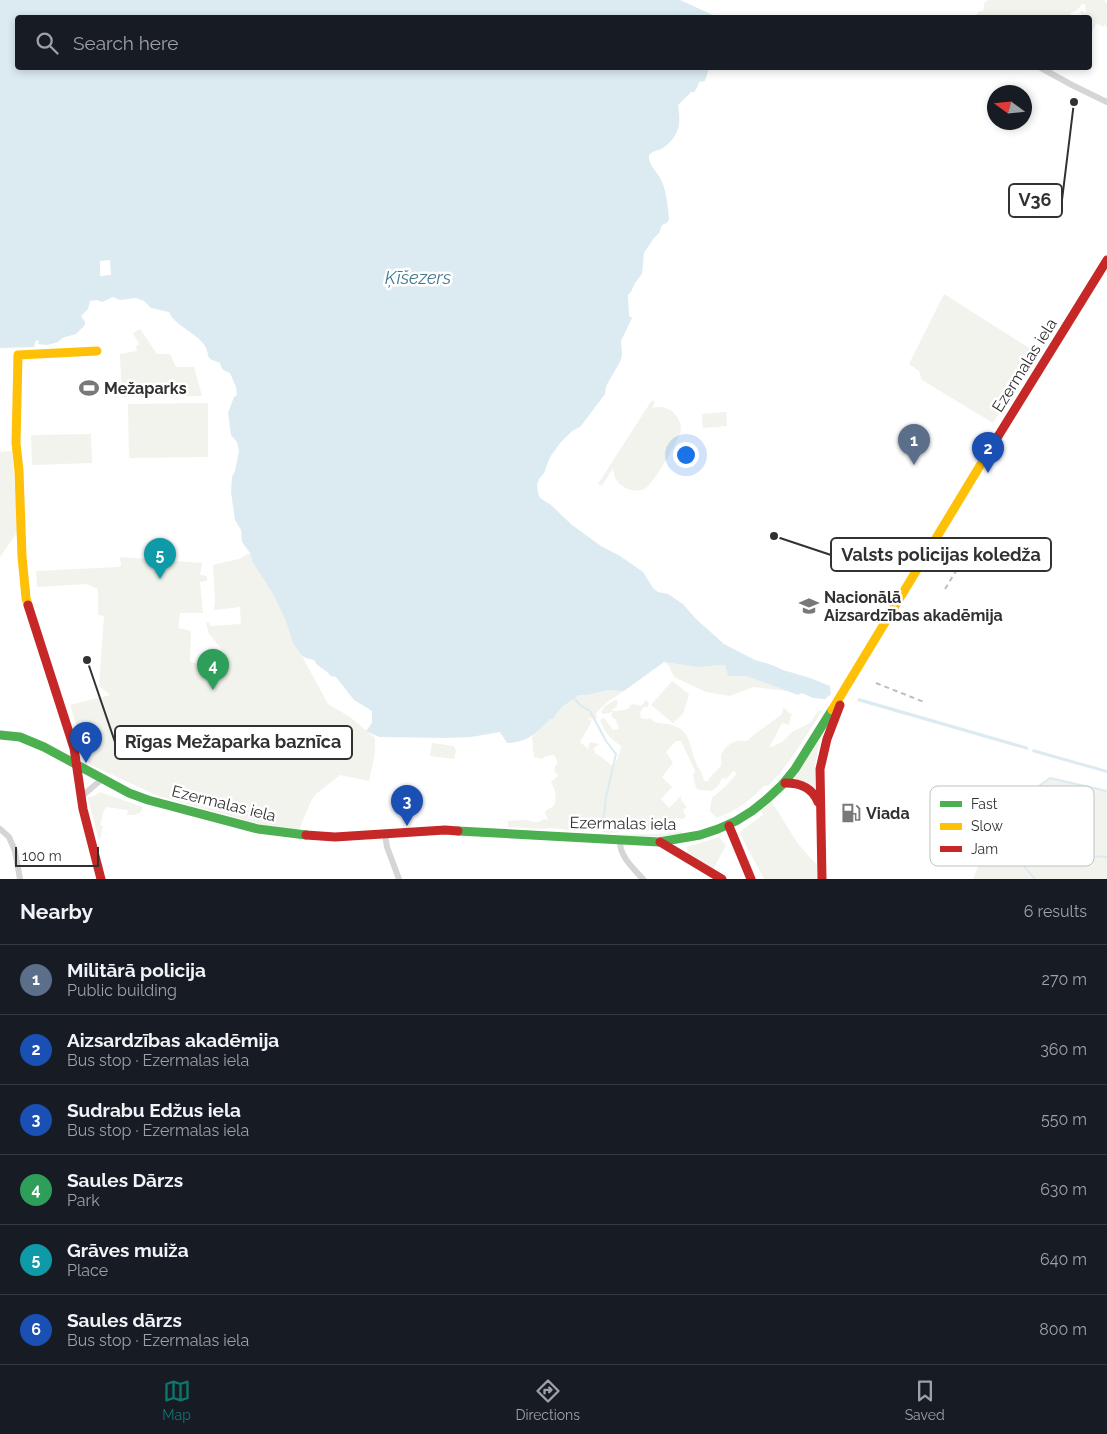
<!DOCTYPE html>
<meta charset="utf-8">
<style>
:root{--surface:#171b24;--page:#20242c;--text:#f1f3f6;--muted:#9ea1a6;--line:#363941;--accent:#0f766e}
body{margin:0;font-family:Raleway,sans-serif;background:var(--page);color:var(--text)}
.compass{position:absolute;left:987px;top:85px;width:45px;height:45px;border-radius:50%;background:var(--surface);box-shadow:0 2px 8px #0003;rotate:285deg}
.scale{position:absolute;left:15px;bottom:12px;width:84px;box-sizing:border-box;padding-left:5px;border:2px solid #313131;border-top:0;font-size:14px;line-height:18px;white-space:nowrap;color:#313131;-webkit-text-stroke:4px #fff;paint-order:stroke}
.you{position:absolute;left:685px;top:454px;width:18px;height:18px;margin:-12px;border:4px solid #fff;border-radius:50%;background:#1a73e8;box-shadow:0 0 0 8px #1a73e833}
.badge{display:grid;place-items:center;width:32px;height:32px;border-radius:50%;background:var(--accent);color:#fff;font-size:16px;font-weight:700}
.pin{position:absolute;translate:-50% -41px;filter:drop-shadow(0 1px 2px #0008)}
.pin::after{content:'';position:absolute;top:26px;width:18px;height:15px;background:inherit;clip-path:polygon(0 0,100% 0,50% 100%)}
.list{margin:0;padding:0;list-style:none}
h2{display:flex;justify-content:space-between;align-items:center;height:65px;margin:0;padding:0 20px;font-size:21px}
h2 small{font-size:16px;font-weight:400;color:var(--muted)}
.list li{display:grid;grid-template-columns:32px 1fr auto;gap:15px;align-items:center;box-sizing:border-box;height:70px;padding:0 20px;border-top:1px solid var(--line)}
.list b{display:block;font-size:19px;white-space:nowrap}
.list p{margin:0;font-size:16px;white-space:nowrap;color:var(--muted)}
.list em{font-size:16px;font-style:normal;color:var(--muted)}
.icon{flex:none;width:28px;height:28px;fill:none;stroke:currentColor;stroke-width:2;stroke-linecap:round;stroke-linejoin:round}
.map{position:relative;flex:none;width:1107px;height:879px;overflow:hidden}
.search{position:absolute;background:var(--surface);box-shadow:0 2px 8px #0003;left:15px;right:15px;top:15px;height:55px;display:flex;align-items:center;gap:12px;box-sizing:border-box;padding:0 18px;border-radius:5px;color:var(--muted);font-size:19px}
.sheet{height:485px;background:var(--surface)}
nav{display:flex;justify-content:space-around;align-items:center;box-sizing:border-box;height:70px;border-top:1px solid var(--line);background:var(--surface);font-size:14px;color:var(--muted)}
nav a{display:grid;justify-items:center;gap:2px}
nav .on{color:var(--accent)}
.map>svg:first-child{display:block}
.green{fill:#f1f3ec}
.water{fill:#dcebf1}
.pier{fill:#fff}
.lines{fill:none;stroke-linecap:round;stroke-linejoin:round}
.stream{stroke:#dcebf1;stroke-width:2}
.street{stroke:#d5d5d5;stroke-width:6}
.fast{stroke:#4caf50;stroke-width:9}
.slow{stroke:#ffc107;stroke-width:9}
.jam{stroke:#c62828;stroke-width:9}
.rail{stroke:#bdbdbd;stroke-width:2;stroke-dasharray:5 4;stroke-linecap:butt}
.labels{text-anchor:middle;stroke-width:5;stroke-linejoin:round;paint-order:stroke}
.street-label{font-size:16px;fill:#313131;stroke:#fff}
.poi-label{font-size:16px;font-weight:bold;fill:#313131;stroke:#fff;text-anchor:start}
.water-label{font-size:18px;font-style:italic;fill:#42798f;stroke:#fff}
.key{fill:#fff;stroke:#c1c1c1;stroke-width:1}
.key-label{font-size:14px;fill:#313131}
.leader{fill:none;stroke:#313131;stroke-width:2}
.callout-dot{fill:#313131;stroke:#fff;stroke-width:2}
.callout{fill:#fff;stroke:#313131;stroke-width:2}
.callout-label{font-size:18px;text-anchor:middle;font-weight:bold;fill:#313131}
</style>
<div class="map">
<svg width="1107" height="879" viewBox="0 0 1107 879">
<rect width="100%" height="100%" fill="#fff"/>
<g class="green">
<path d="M989 0H1104L1107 3V29L1105 24 1103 27 1096 23 1090 36V18L1080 17 1083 15 1079 12 1082 11 1085 13 1086 11 1085 4H1082L1077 10 1071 13 1070 17H1072H976L978 12 983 11 985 2Z"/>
<path d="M944 294 1037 353 993 423 922 380 919 371 909 364Z"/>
<path d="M140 329 157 354H170L176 367H194L202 396 122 397 120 354 137 351 136 346 139 344 133 333Z"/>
<path d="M652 400 655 403 652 408C659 406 667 407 673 412 678 417 681 423 681 429 681 438 653 483 646 488 639 492 630 491 624 487 616 483 614 476 613 468L602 486 598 484Z"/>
<path d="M208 403V457L129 458 128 404Z"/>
<path d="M726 412 727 426 703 428 702 414Z"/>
<path d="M91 434 92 463 32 465 31 435Z"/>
<path d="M12 451 18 531 0 557V452Z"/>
<path d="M250 553 252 561 273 594 285 619 293 643 302 656 328 704 350 717 375 738V753L369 781 340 775 316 794 311 801 299 830 263 825 158 796 89 764 70 705 110 695 99 686 104 616 98 615V589L86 584 37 587 36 571 119 567 121 565 120 557 202 563 200 575 207 576V581L200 582 203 613H180L178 628 191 631 190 662 224 669 225 653 209 634 206 623 209 622 210 626 241 624 240 607 214 610 215 599 213 565 239 559Z"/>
<path d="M664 662 697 667 725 665 728 676H746L787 691 753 687 730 696 706 692 674 677 669 666Z"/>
<path d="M672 681 689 694 683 714 673 723 651 705Z"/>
<path d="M609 690 624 691 607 702 596 713 597 718 593 719 586 717 592 721 580 742 588 749 590 742 599 744 594 748 595 753C603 757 607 763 614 766 617 758 620 756 621 746 610 739 605 732 600 720L604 718 613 730 619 729 616 720 611 716 613 712 603 714 601 712 605 706 615 700 618 701 617 706 611 711H617L628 709 631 705 634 704 641 706 646 700 649 703 648 707H643L640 713 641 718 646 719 650 718C657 725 660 723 668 724 671 724 676 727 679 728 690 734 691 750 695 760 698 769 702 771 704 781H708C711 774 718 771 721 765 722 762 721 759 721 756 724 744 736 740 747 741L756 733 781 715 783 712 782 709H786L790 714 792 713 789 725 782 723 769 748 782 742 792 732 810 723 818 711H822C805 737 790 764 768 786H764C750 801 736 811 717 818L710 811 712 798 727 785 737 773 733 771 726 779 722 778 718 786 712 791 700 790 696 788 693 775 695 771 681 741H676L666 752 673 763 662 777 672 787 661 799 669 808 681 796V800L687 807 683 811 686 816 683 819 675 818V824L668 827 667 830 639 831 627 829 625 831 612 833 602 832 603 829H597L595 831C588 829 582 831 575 831 565 830 553 827 543 829L508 827V821C513 821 519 820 525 820 534 821 535 825 544 819L548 820 545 812 547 810 554 806C557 794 556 792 551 782L558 776 554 770 556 765 558 763 554 755 546 756 542 759 534 757 532 737 550 719 556 716 562 707 579 695H587Z"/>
<path d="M820 739 815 766V789L793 780Z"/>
<path d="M432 743 454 746 456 751 454 759 430 756Z"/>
<path d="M1050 778 1107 791V879H973L990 838 1007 843 1011 831 1039 786Z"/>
<path d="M100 792 143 807 140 813 133 815H127L128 810 107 807 104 810 100 825 103 826 100 839 99 840 88 799V797L94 796Z"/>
<path d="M772 802 798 844 817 865 818 879H764L740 834 741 831 763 815 761 811Z"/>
<path d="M682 831V834L661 837 616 835C637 833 660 836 682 831Z"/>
<path d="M719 837 726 846 713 869 688 856 687 847Z"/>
</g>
<g class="water">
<path d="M0 0H680L713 15 714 17 18 18V68H709L705 81 699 82 697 88 694 92H691L678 105C681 123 680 136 663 148 658 151 654 150 649 155 648 163 654 169 659 176 666 186 668 207 669 219L667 223 662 225 659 233 654 238 644 253 642 274 635 283 631 292 628 295 629 316 632 318 621 341 622 355 620 362 606 386 605 394 581 426 571 432 561 442 550 457 544 473 539 479 537 485 538 494 540 498 551 505 572 525 601 546 620 556 643 572 653 588 658 592 668 594 683 604 695 618 724 644 755 660 772 665 783 670 810 678 830 686 831 694 825 699 813 698 802 693 798 695 746 676H728L725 665 697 667 664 662 624 691 609 690 587 695H579L562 707 553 719H550C536 734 528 742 507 743L500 732 471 737 447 738 379 737 366 731 372 723V711L354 700 336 677 331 676C326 669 318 668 314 660L306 658 302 656 293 643 285 619 273 594 252 561 250 553 242 542 241 530 235 520 231 492 232 477 235 471 239 451 237 442 231 435 228 413 234 397 237 395 236 387 230 373C224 371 221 369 220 363L210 359 208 356C208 336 176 329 169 312L151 308 144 301 136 298 120 300 113 297 102 302 97 300 90 301 88 309 81 316 85 322V325L76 334 62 338 61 340H59V342L47 345 38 344 39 341 36 340 34 347 0 348Z"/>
<path d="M859 698 1015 743 1028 747V750L857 701Z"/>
<path d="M1033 749 1107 770V773L1032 752Z"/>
</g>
<path class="pier" d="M110 260 111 275 100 276V261Z"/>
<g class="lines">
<g class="stream">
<path d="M574 698 580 705 590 711 606 741 616 754 606 797 603 824"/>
<path d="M1039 786 1050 778 1107 791"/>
<path d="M1011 852 1107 857"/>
<path d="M1011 852 1035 879"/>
</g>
<g class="street">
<path d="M1041 68 1072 85 1107 102"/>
<path d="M81 797 102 779"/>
<path d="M0 829 9 837 15 851 20 879"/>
<path d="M385 834 387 847 399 879"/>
<path d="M620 840C619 856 633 868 643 879"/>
</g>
<g class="fast">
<path d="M0 735 20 737 44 747 129 793 148 800 258 829 306 835"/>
<path d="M458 831 659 842 700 835 718 829 736 821 752 811 767 799 782 785 795 769 832 710"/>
</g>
<g class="slow">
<path d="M28 605 26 598 22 556 19 471 16 443 18 355 97 351"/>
<path d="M832 710 984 459"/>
</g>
<g class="jam">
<path d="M984 459 1107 260"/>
<path d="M28 605 74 748 83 809 101 879"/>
<path d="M785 783C800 783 812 787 818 802"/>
<path d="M729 826 751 879"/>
<path d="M306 835 335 837 445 830 458 831"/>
<path d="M660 842 722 879"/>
<path d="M822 879 820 769 827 739 840 705"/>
</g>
<g class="rail">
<path d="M945 589 972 545"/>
<path d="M876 683 924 702"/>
</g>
</g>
<defs>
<symbol id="stadium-bare" viewBox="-9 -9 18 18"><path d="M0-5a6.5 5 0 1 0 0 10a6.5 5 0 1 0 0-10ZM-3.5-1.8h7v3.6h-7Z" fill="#797979" stroke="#fff" stroke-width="2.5" paint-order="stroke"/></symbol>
<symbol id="university-bare" viewBox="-9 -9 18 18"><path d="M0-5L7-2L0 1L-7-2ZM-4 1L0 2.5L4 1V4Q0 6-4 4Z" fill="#797979" stroke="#fff" stroke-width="2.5" paint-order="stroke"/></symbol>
<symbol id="fuel-bare" viewBox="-9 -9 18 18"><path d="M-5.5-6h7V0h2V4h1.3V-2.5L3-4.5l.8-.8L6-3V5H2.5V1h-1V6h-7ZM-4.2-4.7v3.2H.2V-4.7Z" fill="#797979" stroke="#fff" stroke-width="2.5" paint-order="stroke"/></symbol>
</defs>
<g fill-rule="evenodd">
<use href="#stadium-bare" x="75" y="374" width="28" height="28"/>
<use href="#university-bare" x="795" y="592" width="28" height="28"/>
<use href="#fuel-bare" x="837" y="799" width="28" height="28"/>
</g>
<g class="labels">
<g class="street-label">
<text transform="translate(1024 365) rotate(-58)" y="6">Ezermalas iela</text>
<text transform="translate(224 803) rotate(14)" y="6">Ezermalas iela</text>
<text transform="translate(623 823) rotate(1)" y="6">Ezermalas iela</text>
</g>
<g class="poi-label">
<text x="104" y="394">Mežaparks</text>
<text x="824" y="603">Nacionālā<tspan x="824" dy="18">Aizsardzības akadēmija</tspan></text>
<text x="866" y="819">Viada</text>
</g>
<g class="water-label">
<text x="418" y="284">Ķīšezers</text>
</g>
</g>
<rect x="930" y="786" width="164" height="80" rx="8" class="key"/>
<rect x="940" y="801" width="22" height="6" fill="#4caf50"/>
<rect x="940" y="823" width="22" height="7" fill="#ffc107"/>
<rect x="940" y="846" width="22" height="6" fill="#c62828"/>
<g class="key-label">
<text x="971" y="809">Fast</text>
<text x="971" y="831">Slow</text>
<text x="971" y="854">Jam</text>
</g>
<path class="leader" d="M1074 102L1062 200M774 536L831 555M87 660L115 742"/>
<g class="callout-dot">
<circle cx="1074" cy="102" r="5"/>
<circle cx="774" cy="536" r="5"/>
<circle cx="87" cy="660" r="5"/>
</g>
<g class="callout">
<rect x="1009" y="184" width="53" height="33" rx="5"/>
<rect x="831" y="538" width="220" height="33" rx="5"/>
<rect x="115" y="726" width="237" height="33" rx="5"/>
</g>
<g class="callout-label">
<text x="1035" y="206">V36</text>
<text x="941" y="561">Valsts policijas koledža</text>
<text x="233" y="748">Rīgas Mežaparka baznīca</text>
</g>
</svg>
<svg class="compass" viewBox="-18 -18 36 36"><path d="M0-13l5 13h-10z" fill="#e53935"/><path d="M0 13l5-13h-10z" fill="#9ea1a6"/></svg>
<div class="scale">100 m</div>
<div class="you"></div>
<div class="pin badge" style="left:914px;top:465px;background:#5c6f8a">1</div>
<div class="pin badge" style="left:988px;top:473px;background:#1a4fb4">2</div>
<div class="pin badge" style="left:407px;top:826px;background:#1a4fb4">3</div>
<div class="pin badge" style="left:213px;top:690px;background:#2e9e5b">4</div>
<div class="pin badge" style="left:160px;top:579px;background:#0f9aa8">5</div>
<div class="pin badge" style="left:86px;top:763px;background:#1a4fb4">6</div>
<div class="search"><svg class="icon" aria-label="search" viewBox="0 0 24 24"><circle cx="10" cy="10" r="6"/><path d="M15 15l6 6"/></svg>Search here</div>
</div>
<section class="sheet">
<h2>Nearby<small>6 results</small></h2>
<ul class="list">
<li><span class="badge" style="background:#5c6f8a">1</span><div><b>Militārā policija</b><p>Public building</p></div><em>270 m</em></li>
<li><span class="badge" style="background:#1a4fb4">2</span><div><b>Aizsardzības akadēmija</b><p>Bus stop · Ezermalas iela</p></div><em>360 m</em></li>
<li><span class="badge" style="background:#1a4fb4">3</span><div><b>Sudrabu Edžus iela</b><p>Bus stop · Ezermalas iela</p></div><em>550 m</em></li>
<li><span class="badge" style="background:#2e9e5b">4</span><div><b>Saules Dārzs</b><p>Park</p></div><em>630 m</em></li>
<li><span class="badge" style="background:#0f9aa8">5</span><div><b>Grāves muiža</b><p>Place</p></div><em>640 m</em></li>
<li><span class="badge" style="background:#1a4fb4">6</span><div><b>Saules dārzs</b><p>Bus stop · Ezermalas iela</p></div><em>800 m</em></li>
</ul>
</section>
<nav>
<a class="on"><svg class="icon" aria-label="map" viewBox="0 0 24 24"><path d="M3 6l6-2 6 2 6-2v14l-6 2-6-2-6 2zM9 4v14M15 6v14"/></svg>Map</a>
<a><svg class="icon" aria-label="directions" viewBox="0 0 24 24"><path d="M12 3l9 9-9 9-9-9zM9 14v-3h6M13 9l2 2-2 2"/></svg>Directions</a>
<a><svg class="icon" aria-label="saved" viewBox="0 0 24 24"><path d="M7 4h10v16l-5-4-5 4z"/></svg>Saved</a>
</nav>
